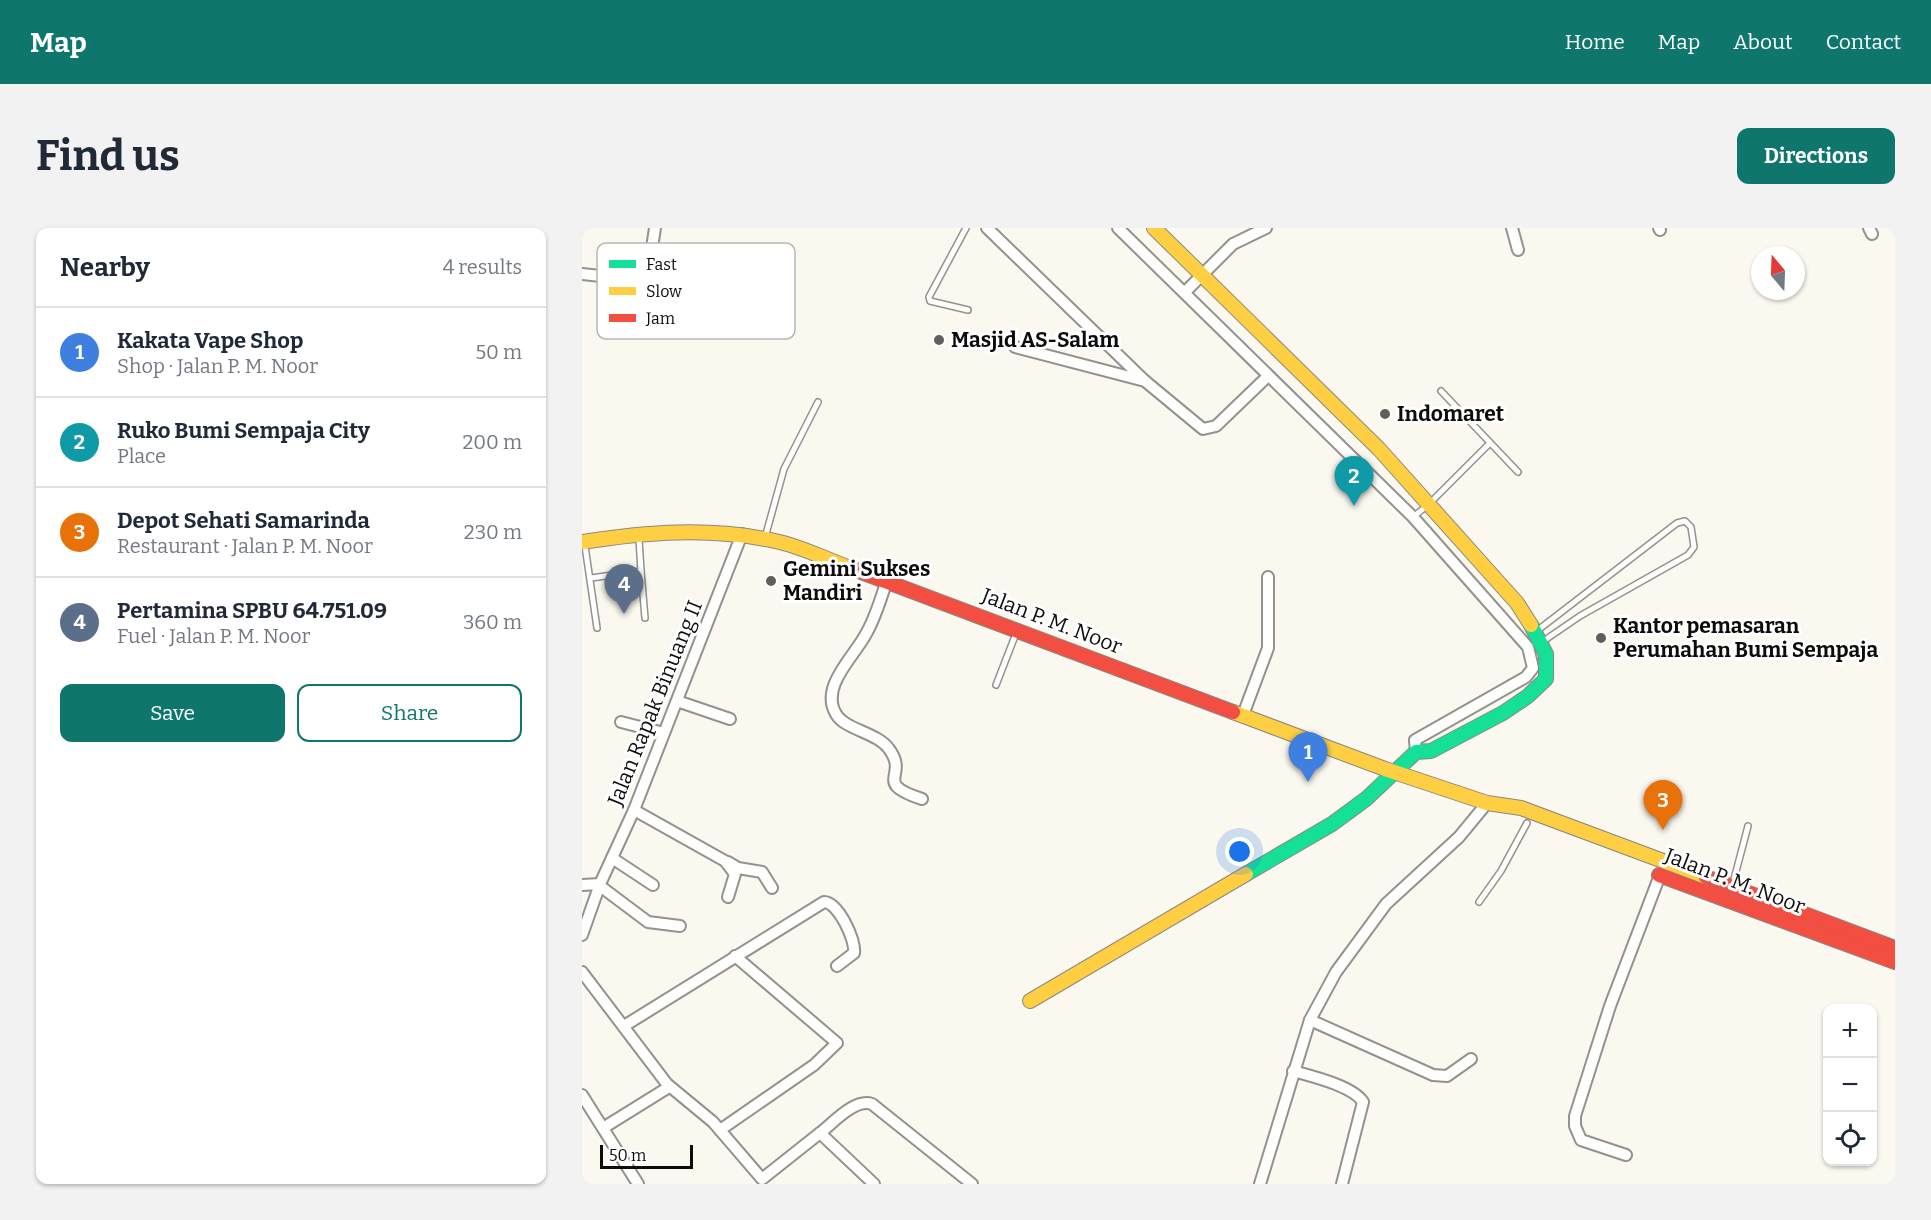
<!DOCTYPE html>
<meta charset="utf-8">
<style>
:root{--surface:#fff;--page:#f2f2f3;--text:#1f2937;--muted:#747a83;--line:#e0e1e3;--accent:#0f766e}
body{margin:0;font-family:Bitter,serif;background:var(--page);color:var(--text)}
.controls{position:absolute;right:18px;bottom:18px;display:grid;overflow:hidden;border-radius:12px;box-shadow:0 2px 4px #0004}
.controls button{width:54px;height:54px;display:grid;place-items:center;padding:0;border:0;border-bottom:2px solid var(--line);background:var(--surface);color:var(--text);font:30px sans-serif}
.compass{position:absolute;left:1169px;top:18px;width:54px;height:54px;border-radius:50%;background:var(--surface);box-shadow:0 2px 4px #0004;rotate:341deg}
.scale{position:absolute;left:18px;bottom:15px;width:93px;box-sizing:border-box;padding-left:6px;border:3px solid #0c0c0c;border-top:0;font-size:16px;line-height:21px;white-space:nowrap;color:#0c0c0c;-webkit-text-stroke:4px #fff;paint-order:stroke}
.you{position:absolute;left:658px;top:624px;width:21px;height:21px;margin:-15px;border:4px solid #fff;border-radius:50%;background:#1a73e8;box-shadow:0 0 0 9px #1a73e833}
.badge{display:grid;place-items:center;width:39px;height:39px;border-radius:50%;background:var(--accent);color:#fff;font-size:20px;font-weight:700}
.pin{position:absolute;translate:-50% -50px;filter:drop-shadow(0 2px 3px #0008)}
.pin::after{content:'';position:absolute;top:32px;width:21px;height:18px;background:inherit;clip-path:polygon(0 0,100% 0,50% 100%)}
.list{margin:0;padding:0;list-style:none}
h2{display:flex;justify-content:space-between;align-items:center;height:78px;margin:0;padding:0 24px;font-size:26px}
h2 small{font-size:20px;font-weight:400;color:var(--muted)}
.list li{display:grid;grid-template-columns:39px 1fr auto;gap:18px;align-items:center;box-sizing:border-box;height:90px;padding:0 24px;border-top:2px solid var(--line)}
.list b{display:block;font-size:22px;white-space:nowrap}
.list p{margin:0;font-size:20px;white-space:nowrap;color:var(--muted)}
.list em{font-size:20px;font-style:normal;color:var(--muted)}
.actions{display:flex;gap:12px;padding:18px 24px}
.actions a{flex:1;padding:14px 0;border:2px solid var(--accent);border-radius:12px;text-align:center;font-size:21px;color:var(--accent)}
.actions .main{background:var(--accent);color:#fff}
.icon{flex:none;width:33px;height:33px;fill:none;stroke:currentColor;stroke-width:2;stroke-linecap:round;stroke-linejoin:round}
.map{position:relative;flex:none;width:1313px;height:956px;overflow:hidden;border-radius:12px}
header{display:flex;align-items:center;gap:36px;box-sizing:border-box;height:84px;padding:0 30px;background:var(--accent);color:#fff}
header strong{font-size:28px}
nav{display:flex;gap:33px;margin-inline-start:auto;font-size:21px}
.intro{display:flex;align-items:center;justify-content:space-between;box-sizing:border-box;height:144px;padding:0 36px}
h1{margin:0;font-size:42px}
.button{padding:15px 27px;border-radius:12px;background:var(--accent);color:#fff;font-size:21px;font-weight:700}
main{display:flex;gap:36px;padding:0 36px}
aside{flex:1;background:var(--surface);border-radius:12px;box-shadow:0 2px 4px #0004}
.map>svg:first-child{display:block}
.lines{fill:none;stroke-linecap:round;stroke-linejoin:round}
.lane-casing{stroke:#94928f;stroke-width:8}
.street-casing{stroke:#94928f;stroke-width:14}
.fast-casing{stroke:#8a8985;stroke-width:16}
.slow-casing{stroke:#8a8985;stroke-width:16}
.jam-casing{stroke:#8a8985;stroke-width:16}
.lane{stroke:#fefefd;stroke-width:5}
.street{stroke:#fefefd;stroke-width:10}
.fast{stroke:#16e098;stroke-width:14}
.slow{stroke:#ffcf43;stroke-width:14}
.jam{stroke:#f24e42;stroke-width:14}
.poi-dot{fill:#605f5c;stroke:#fff;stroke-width:2}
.labels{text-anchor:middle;stroke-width:6;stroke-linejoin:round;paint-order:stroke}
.poi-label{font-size:21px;font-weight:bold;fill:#0c0c0c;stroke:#fff;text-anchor:start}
.street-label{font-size:21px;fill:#0c0c0c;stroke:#fff}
.key{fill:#fff;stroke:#b6b6b6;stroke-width:1.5}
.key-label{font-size:16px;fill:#0c0c0c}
</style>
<header>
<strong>Map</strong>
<nav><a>Home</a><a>Map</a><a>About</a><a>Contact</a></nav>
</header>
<div class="intro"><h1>Find us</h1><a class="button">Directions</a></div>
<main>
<aside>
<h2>Nearby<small>4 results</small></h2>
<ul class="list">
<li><span class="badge" style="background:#3f7fe0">1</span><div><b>Kakata Vape Shop</b><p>Shop · Jalan P. M. Noor</p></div><em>50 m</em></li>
<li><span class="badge" style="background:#0f9aa8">2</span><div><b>Ruko Bumi Sempaja City</b><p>Place</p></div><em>200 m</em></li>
<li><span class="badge" style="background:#e8710a">3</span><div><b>Depot Sehati Samarinda</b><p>Restaurant · Jalan P. M. Noor</p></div><em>230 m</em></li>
<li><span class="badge" style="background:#5c6f8a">4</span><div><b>Pertamina SPBU 64.751.09</b><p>Fuel · Jalan P. M. Noor</p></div><em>360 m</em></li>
</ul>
<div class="actions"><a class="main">Save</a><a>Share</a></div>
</aside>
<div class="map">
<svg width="1313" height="956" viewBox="0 0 1313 956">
<rect width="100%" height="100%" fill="#fbf8f0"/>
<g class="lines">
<defs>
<g id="lane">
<path d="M384 0 347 69 348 73 386 82"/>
<path d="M859 163 936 244"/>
<path d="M831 289 846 277 908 215"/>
<path d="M184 306 202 241 236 174"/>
<path d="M3 318 15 400"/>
<path d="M59 343 63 390"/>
<path d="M9 350 59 343 57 311"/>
<path d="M956 402 1095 295 1103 293 1109 299 1112 319 1106 327 998 388 960 414"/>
<path d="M414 457 433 408"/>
<path d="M1151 655 1166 598"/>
<path d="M897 674 919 643 945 595"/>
</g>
<g id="street">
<path d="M405 0 563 153"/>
<path d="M536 0 831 289 946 419 951 440 944 449 833 512 834 524"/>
<path d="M930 0 936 22"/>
<path d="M1077 0 1078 2"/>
<path d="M1287 0 1290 6"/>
<path d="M0 46 65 53 73 0"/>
<path d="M65 53 158 67 190 68"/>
<path d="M603 64 651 16 684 0"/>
<path d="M433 119 563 153 621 201 634 198 686 148"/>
<path d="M305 352C299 370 294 388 285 404 274 427 237 458 254 486 263 502 295 504 307 521 328 549 289 554 340 571"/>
<path d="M95 473 148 491"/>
<path d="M661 487 686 420V349"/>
<path d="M39 494 82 505"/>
<path d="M52 582 143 633 153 646 146 669"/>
<path d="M30 630 71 657"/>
<path d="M146 634 156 640 180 644 190 660"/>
<path d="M0 657 18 656"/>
<path d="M18 658 66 694 98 698"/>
<path d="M0 707 18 656 52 582 160 306"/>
<path d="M0 744 85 856 131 894 180 951 238 905 292 956"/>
<path d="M728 792 851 847 865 848 889 831"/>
<path d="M42 798 242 674C256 674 274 712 272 725L255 738"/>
<path d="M711 843C729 848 771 858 781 874L760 956"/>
<path d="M0 867 56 956"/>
<path d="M21 900 87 859"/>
<path d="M138 902 232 837 255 815 153 728"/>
<path d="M238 905C251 895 273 870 290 876L390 956"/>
<path d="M1044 927 999 912 993 898V888L1028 778 1078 647"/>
<path d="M678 956 728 792 754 744 804 676 877 609 905 575"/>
</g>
<path id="fast" d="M664 646 750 596 784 571 834 524 849 523 921 485 946 468 964 451V426L949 397"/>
<g id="slow">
<path d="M572 0 797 221 935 375 949 397"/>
<path d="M0 314C64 304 128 299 193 313 219 318 245 332 271 341"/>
<path d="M651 484 803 541 905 575 939 580 1124 649"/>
<path d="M448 773 664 646"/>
</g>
<g id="jam">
<path d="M271 341 651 484"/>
<path d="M1077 647 1313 734"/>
<path d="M1124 649 1313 720"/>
</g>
</defs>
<use href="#lane" class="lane-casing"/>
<use href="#street" class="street-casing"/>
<use href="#fast" class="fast-casing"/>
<use href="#slow" class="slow-casing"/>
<use href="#jam" class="jam-casing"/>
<use href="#lane" class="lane"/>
<use href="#street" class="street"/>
<use href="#fast" class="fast"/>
<use href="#slow" class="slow"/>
<use href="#jam" class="jam"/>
</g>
<g class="poi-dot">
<circle cx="357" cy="112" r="6"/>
<circle cx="803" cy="186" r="6"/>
<circle cx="189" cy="353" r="6"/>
<circle cx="1019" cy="410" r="6"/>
</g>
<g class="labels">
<g class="poi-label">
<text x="369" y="119">Masjid AS-Salam</text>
<text x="815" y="193">Indomaret</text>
<text x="201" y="348">Gemini Sukses<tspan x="201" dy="24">Mandiri</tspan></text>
<text x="1031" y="405">Kantor pemasaran<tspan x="1031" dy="24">Perumahan Bumi Sempaja</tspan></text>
</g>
<g class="street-label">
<text transform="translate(470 393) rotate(21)" y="7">Jalan P. M. Noor</text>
<text transform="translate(73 475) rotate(-68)" y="7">Jalan Rapak Binuang II</text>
<text transform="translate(1153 653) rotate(21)" y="7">Jalan P. M. Noor</text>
</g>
</g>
<rect x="15" y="15" width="198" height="96" rx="9" class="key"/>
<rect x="27" y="32" width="27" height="8" fill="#16e098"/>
<rect x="27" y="59" width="27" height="8" fill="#ffcf43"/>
<rect x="27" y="86" width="27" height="8" fill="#f24e42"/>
<g class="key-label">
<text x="64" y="42">Fast</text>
<text x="64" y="69">Slow</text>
<text x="64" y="96">Jam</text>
</g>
</svg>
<div class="controls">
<button>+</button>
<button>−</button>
<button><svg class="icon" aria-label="locate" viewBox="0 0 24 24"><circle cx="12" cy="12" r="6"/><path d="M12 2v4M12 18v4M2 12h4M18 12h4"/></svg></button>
</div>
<svg class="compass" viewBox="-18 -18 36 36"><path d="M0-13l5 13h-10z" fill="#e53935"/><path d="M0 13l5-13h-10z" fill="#747a83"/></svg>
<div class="scale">50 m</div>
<div class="you"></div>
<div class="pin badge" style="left:726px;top:554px;background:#3f7fe0">1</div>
<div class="pin badge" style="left:772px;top:278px;background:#0f9aa8">2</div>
<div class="pin badge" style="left:1081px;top:602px;background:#e8710a">3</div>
<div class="pin badge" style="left:42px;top:386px;background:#5c6f8a">4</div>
</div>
</main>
